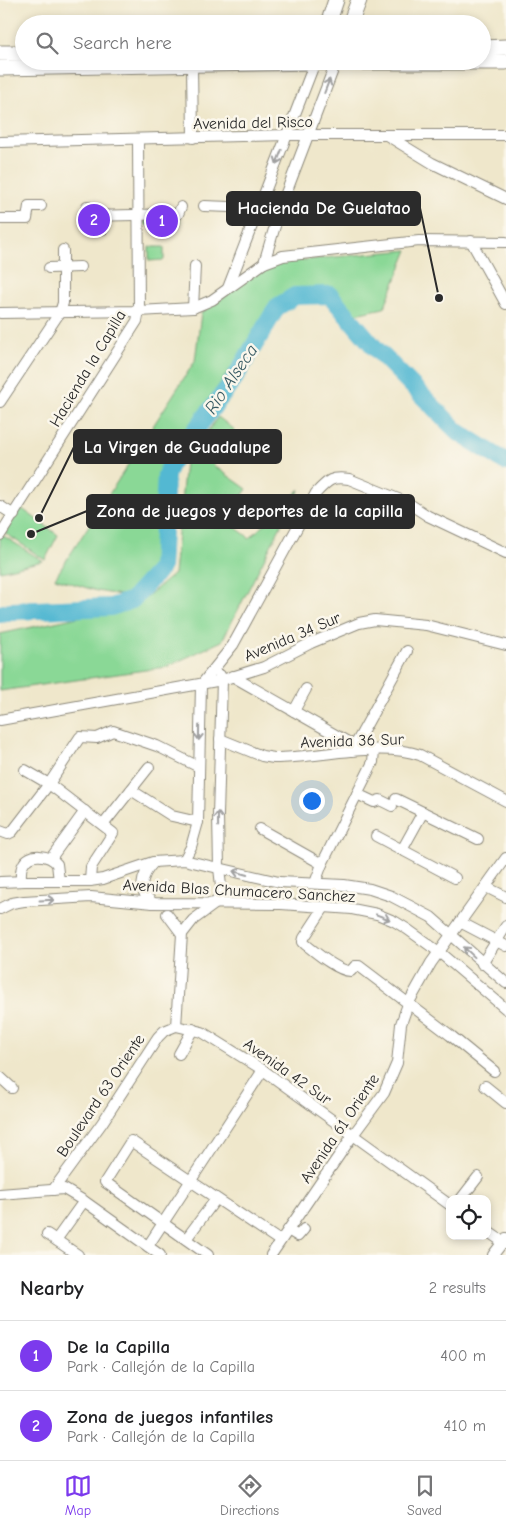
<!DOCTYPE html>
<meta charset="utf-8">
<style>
:root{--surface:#fff;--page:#f6f6f6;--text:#202124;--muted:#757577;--line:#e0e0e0;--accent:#7c3aed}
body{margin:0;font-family:"Comic Neue",sans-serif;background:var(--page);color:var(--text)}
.controls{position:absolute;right:15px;bottom:15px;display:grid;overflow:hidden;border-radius:10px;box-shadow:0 2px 8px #0003}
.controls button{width:45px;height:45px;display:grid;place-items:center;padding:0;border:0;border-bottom:1px solid var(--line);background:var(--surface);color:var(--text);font:25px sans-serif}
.you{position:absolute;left:311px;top:800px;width:18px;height:18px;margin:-12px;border:4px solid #fff;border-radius:50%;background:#1a73e8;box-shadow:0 0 0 8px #1a73e833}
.badge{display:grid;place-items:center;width:32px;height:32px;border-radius:50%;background:var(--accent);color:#fff;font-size:16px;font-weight:700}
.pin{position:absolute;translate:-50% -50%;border:2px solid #fff;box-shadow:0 1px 5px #0006}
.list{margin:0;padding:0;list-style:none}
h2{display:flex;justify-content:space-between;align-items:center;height:65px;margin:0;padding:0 20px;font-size:21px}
h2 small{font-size:16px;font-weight:400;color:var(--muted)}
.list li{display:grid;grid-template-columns:32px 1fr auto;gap:15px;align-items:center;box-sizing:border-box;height:70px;padding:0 20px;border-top:1px solid var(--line)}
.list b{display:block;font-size:19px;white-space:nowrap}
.list p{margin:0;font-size:16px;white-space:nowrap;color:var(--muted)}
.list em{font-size:16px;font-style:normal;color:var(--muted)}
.icon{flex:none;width:28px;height:28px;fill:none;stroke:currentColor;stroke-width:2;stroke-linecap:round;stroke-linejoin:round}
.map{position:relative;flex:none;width:506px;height:1255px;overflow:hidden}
.search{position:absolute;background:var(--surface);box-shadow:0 2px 8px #0003;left:15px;right:15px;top:15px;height:55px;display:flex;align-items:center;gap:12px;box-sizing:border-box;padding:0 18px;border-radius:28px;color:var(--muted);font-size:19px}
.sheet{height:205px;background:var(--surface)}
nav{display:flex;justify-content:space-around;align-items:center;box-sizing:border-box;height:70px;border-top:1px solid var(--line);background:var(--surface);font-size:14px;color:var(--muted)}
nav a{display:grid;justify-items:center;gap:2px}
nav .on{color:var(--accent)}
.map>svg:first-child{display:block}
.green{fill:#8ad896;stroke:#5a8260}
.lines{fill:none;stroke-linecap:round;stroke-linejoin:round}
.river{stroke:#53b8d2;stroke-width:18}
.street-casing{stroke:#8d897b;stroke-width:12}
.secondary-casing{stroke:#8d897b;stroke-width:17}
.street{stroke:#fff;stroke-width:10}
.secondary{stroke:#fff;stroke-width:15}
.oneway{stroke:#a0a0a0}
.labels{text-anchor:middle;stroke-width:5;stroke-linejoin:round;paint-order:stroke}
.street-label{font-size:16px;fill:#2b2b2b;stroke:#fbf7ec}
.water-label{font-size:18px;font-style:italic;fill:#395c65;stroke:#fbf7ec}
.leader{fill:none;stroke:#2b2b2b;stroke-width:2}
.callout-dot{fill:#2b2b2b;stroke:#fbf7ec;stroke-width:2}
.callout{fill:#2b2b2b;stroke:#2b2b2b;stroke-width:2}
.callout-label{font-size:18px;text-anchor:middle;font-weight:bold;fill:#fff}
</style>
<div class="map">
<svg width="506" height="1255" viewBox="0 0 506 1255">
<rect width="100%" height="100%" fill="#fbf7ec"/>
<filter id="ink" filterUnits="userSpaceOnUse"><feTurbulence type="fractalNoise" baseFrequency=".02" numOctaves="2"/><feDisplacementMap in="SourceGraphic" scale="10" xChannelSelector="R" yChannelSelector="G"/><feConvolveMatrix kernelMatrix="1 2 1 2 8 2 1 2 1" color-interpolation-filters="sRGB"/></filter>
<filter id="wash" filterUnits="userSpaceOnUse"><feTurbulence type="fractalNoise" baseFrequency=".0096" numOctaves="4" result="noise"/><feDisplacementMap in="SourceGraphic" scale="20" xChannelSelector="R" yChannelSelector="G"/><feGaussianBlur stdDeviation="1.12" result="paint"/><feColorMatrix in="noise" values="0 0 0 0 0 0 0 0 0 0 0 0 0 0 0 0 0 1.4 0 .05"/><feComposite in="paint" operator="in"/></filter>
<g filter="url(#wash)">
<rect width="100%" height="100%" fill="#efe7cb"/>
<g class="green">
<path d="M145 217 180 218V226L145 225Z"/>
<path d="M149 247H164V260L149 261Z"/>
<path d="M408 250 384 308 355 314 334 292 281 297 165 462 153 569 126 596 97 591 55 578 195 361 201 313 272 263Z"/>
<path d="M218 417 235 430 213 465 247 489 225 520 250 538 300 489 222 641 166 667 0 691V634L138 604 174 574 185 462Z"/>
<path d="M21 508 58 535 45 560 5 533Z"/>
<path d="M2 535 43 561 0 571V538Z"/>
</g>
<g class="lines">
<path class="river" d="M0 614 12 611 111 607 132 600 161 568 166 475 171 462 233 381 277 307 295 296 330 295 375 348 458 432 506 462"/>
</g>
</g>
<g filter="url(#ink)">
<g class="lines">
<defs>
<g id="street">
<path d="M192 65 193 138"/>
<path d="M388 136 432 163 506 199"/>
<path d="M0 142 287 135H506"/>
<path d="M87 206V214L89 216 178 214 181 207"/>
<path d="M204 206 280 209"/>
<path d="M103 215V229"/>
<path d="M0 219H27L29 206H41"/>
<path d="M471 241 506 304"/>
<path d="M264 263 280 209 336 62"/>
<path d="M49 268 80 267"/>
<path d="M228 288 315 62"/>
<path d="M193 308 195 266"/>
<path d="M0 313 139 311 193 308 212 300 264 263 283 256 419 241 506 242"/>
<path d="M0 402 60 312 63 303V250"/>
<path d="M0 506 14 515"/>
<path d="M0 535 137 321 139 311 138 139"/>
<path d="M232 676 355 746"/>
<path d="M201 685 233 645 316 493C328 480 332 476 349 479L408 503 428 516 506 553"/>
<path d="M294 711 306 689"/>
<path d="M0 720 222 680 264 667 311 643 359 623 375 620 426 625 506 645"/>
<path d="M220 739 262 756 274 758C317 758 380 741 420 755L506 801"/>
<path d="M352 751 407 651"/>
<path d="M25 770 49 784 113 833 91 867 90 881"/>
<path d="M131 790 172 816 198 822"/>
<path d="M357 794 374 802 380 800 392 806"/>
<path d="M396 799 478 839"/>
<path d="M103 825 149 767"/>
<path d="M260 829 322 864"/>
<path d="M0 831 8 834 12 832 49 784 80 737 97 738 113 731 157 746 199 767"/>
<path d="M376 836 455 878"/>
<path d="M402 850 423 812"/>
<path d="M51 858 85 811"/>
<path d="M184 860 191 847 198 822 201 685"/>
<path d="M153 863C141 876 137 891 153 903"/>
<path d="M21 881C21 876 20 869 23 865 29 851 50 855 57 864L59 881"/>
<path d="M0 882 25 881H90L103 879 153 862 184 860 279 882 344 885 370 889 391 896 431 917 506 983"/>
<path d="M315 883 322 864 373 762 374 750"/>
<path d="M486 887 506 897"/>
<path d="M325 906 304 938 303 942 305 944C315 952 339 972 351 971L355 966H359L450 1035 494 1071"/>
<path d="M0 909 12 903 24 901 91 897 153 903 281 904 352 909 377 914 394 921 407 929 439 952 506 1009"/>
<path d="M167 914 182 934"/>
<path d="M460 922 506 946"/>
<path d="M482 964 506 926"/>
<path d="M176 1026 182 934 193 920 215 904 219 897 221 886 219 868 218 815 222 680 220 675"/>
<path d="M176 1026 202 1032 263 1070 450 1205"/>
<path d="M179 1054 193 1029"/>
<path d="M0 1077 12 1088"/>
<path d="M485 1086 506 1103"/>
<path d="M53 1190 102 1123 158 1037 164 1031 176 1026"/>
<path d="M0 1194 64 1189 84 1201 160 1255"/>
<path d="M461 1199 478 1177"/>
<path d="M288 1230 298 1236 304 1229"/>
<path d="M487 1231 506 1244"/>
<path d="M47 1234 78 1255"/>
<path d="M186 1239 216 1199"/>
<path d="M56 1240 84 1201"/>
<path d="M148 1246 263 1070"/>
<path d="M208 1255 105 1182 131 1141 280 1241"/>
<path d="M271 1255 353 1135 384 1093 397 1063 401 1024 408 1004 431 963 506 858"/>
<path d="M493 1255 506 1238"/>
</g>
<g id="secondary">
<path d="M328 24 336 0"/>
<path d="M350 24 359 0"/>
<path d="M482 48 506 47"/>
<path d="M0 53H24"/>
<path d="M0 68 315 62H506"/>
</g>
</defs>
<use href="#street" class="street-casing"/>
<use href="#secondary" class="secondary-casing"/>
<use href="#street" class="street"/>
<use href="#secondary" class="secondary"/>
</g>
<defs><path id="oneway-shaft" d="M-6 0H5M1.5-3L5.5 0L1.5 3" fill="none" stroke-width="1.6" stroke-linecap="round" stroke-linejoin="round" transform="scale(1.25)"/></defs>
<g class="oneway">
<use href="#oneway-shaft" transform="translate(327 86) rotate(-69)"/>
<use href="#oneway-shaft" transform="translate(279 157) rotate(111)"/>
<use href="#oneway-shaft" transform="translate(199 733) rotate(91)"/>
<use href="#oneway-shaft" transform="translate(218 819) rotate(-91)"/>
<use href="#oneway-shaft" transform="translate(240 873) rotate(-165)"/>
<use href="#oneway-shaft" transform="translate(47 900) rotate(-3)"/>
<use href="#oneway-shaft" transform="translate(383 917) rotate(21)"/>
<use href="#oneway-shaft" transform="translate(469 952) rotate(-137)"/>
</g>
</g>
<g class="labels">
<g class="street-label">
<text transform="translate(253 122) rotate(-1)" y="6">Avenida del Risco</text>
<text transform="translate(87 368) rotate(-59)" y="6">Hacienda la Capilla</text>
<text transform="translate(292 636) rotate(-23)" y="6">Avenida 34 Sur</text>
<text transform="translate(352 740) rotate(-2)" y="6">Avenida 36 Sur</text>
<text transform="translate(239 890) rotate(3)" y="6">Avenida Blas Chumacero Sanchez</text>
<text transform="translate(288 1071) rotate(35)" y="6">Avenida 42 Sur</text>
<text transform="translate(100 1095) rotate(-56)" y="6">Boulevard 63 Oriente</text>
<text transform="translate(339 1128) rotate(-56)" y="6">Avenida 61 Oriente</text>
</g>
<g class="water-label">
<text transform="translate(231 379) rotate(-56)" y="6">Rio Alseca</text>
</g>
</g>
<path class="leader" d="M439 298L420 208M39 518L74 447M31 534L87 511"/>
<g class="callout-dot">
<circle cx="439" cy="298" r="5"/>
<circle cx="39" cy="518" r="5"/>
<circle cx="31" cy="534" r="5"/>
</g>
<g class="callout">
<rect x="227" y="192" width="193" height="33" rx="5"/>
<rect x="74" y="430" width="207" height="33" rx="5"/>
<rect x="87" y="495" width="327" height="33" rx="5"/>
</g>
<g class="callout-label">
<text x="324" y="214">Hacienda De Guelatao</text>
<text x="177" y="453">La Virgen de Guadalupe</text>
<text x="250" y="517">Zona de juegos y deportes de la capilla</text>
</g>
</svg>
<div class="controls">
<button><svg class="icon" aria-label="locate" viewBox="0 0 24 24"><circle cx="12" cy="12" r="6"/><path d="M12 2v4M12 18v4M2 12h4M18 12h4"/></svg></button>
</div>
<div class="you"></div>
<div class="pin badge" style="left:162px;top:221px">1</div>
<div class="pin badge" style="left:94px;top:220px">2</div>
<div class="search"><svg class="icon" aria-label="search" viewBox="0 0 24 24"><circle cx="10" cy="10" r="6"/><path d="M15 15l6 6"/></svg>Search here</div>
</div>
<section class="sheet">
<h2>Nearby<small>2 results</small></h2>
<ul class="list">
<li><span class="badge">1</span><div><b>De la Capilla</b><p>Park · Callejón de la Capilla</p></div><em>400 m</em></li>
<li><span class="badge">2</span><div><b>Zona de juegos infantiles</b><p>Park · Callejón de la Capilla</p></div><em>410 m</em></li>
</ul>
</section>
<nav>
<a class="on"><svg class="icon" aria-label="map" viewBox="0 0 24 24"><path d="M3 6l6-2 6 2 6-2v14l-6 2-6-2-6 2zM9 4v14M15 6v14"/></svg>Map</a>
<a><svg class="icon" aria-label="directions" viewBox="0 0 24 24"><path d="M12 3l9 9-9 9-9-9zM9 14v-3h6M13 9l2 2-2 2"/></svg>Directions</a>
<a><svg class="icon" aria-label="saved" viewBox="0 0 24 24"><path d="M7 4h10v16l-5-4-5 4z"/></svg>Saved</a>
</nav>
